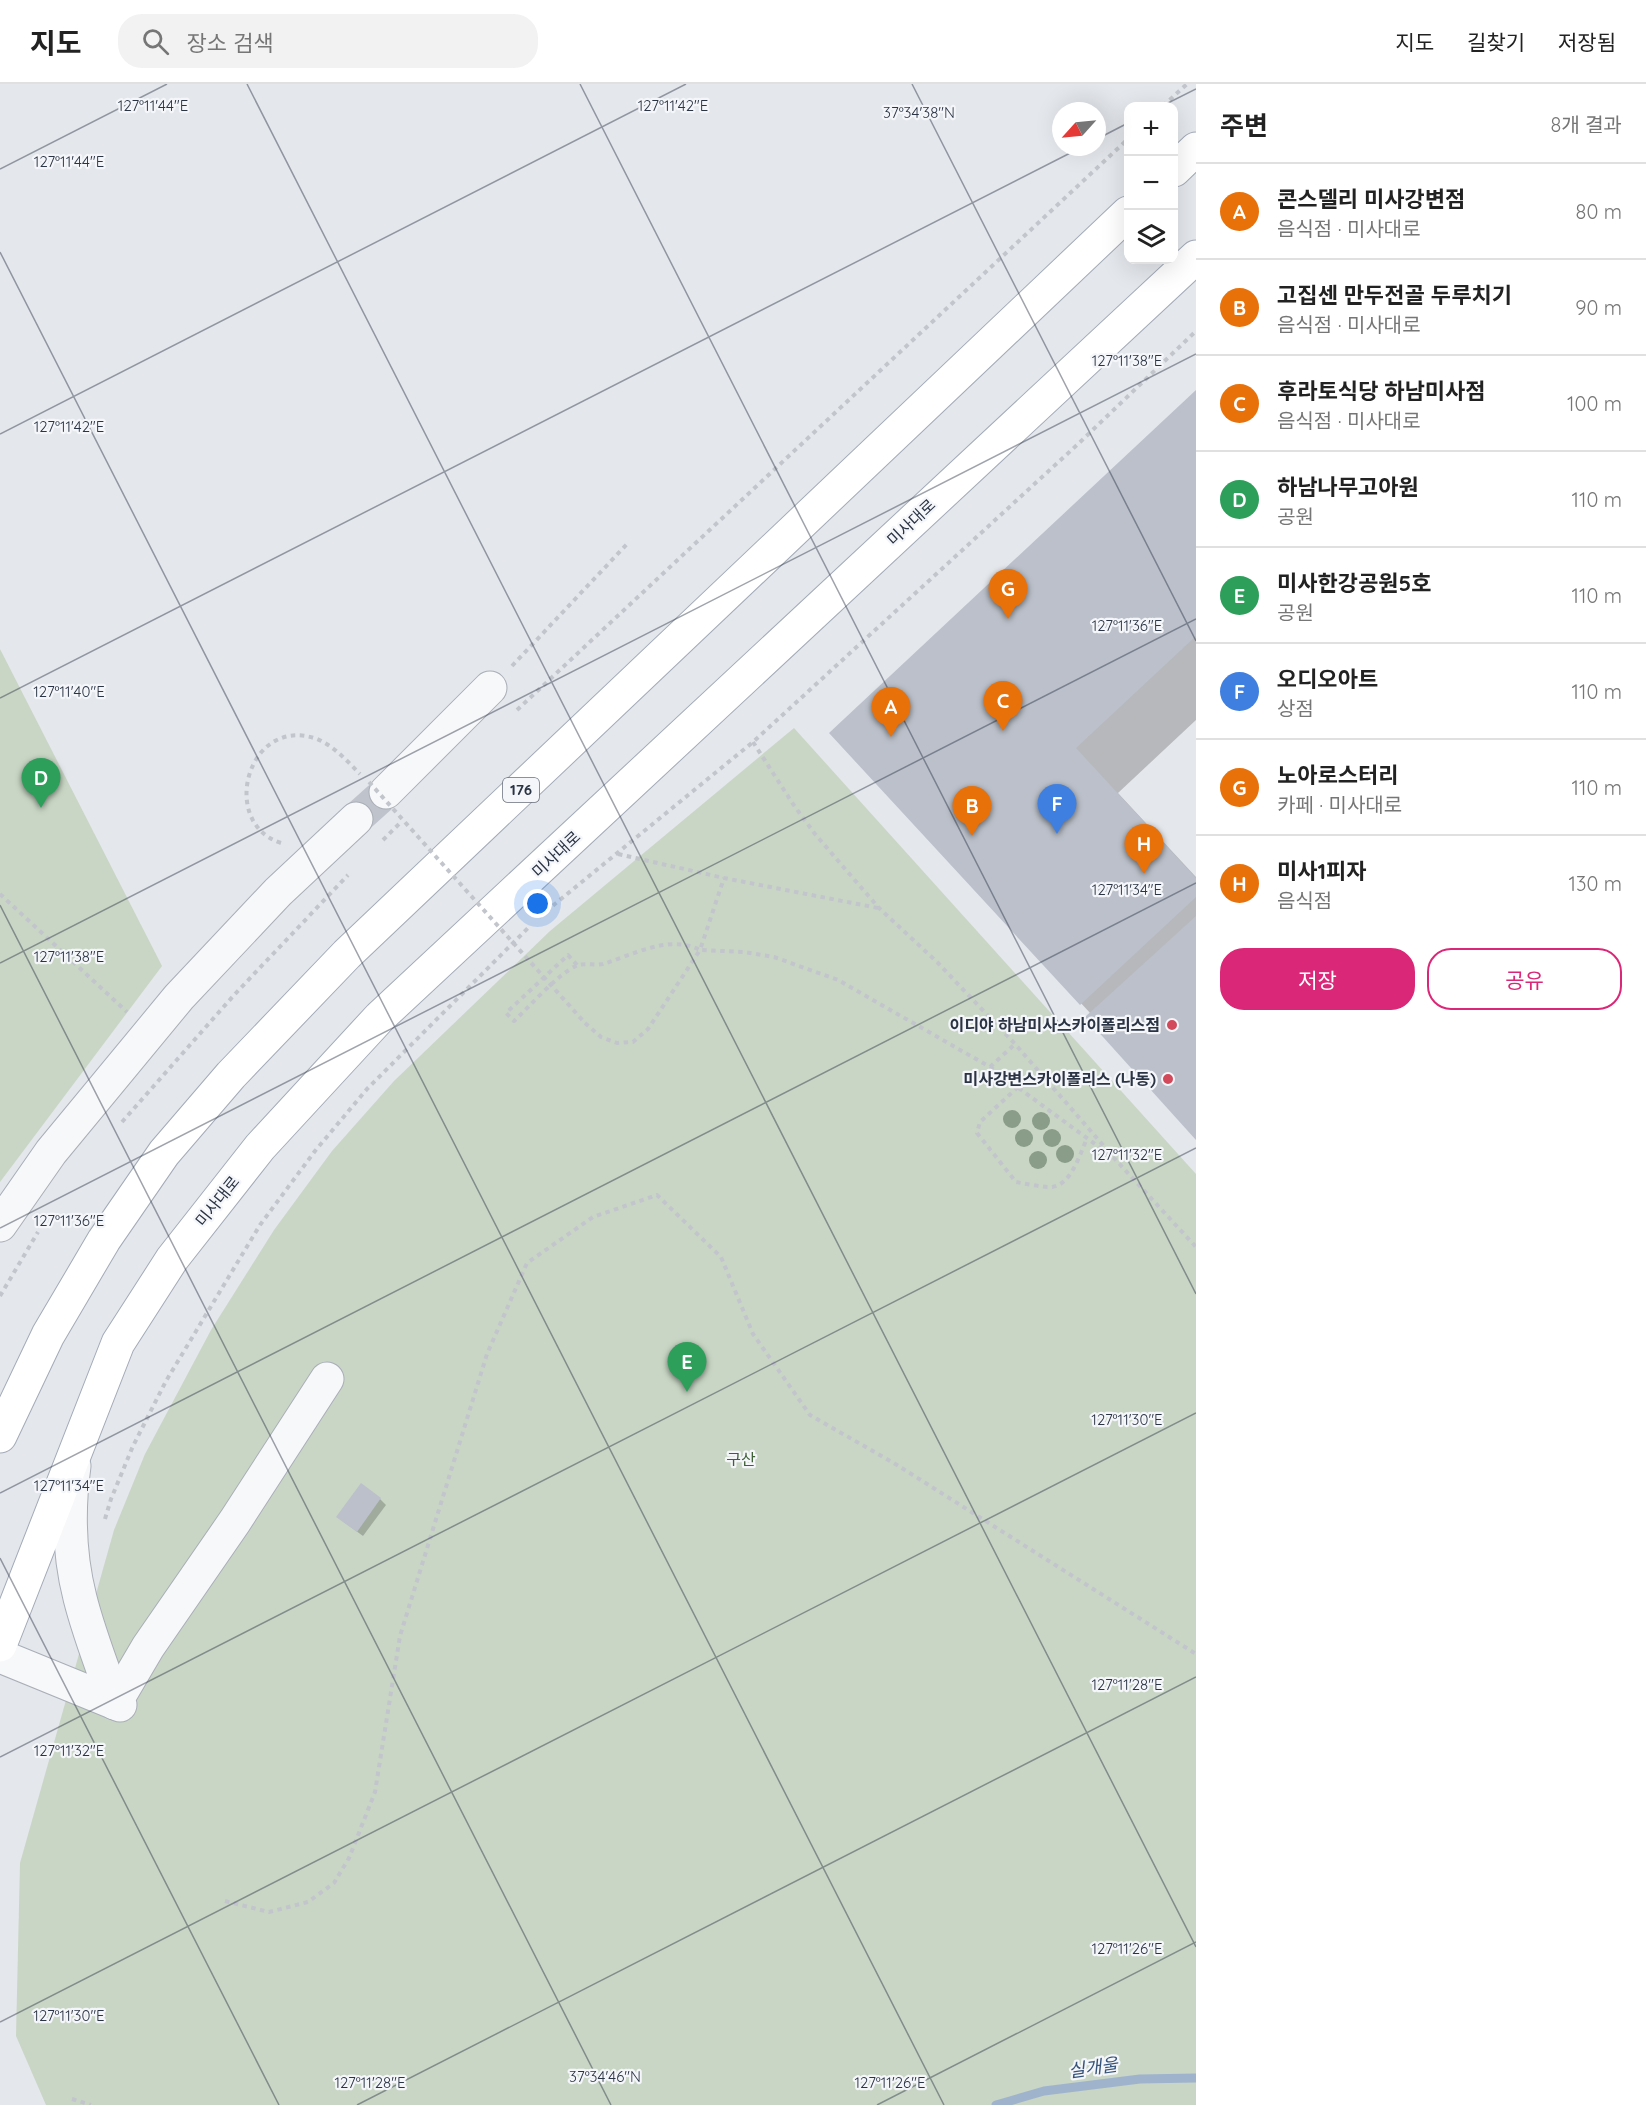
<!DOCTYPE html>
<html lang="ko">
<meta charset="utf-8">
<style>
:root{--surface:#fff;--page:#f2f2f2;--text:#222;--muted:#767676;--line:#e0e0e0;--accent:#db2777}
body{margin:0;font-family:Quicksand,"Noto Sans KR",sans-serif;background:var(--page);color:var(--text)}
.controls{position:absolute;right:18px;top:18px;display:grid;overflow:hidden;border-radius:12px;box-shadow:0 6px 24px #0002}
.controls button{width:54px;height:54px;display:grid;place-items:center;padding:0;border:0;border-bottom:2px solid var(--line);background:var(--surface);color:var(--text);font:30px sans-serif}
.compass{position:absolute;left:1052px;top:18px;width:54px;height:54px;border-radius:50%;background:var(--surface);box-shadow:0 6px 24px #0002;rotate:243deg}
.you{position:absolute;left:538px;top:820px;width:21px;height:21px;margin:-15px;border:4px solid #fff;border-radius:50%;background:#1a73e8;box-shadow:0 0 0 9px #1a73e833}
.badge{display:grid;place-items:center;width:39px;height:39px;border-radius:50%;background:var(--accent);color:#fff;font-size:20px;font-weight:700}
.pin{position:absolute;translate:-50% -50px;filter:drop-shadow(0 2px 3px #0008)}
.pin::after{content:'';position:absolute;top:32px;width:21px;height:18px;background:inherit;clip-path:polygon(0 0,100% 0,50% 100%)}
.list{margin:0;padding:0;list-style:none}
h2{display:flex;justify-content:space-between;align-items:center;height:78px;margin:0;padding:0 24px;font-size:26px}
h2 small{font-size:20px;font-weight:400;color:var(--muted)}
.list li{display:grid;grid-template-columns:39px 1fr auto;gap:18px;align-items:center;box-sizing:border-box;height:96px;padding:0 24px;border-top:2px solid var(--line)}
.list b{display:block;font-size:22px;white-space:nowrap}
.list p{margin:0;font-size:20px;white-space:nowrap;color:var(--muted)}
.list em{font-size:20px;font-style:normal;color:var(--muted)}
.actions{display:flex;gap:12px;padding:18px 24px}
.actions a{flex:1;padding:14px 0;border:2px solid var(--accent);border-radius:24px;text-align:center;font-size:21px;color:var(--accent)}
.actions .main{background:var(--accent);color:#fff}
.icon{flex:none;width:33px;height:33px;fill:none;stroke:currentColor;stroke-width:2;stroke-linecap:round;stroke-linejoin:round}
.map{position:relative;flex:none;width:1196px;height:2021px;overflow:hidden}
header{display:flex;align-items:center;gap:36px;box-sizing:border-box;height:84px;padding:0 30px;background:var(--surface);border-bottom:2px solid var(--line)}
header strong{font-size:28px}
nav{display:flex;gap:33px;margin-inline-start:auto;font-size:21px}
.search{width:420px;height:54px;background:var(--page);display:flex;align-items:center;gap:15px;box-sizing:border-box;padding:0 21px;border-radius:24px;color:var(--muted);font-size:22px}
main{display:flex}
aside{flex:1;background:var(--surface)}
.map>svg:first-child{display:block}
.green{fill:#c9d6c5}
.shadow{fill:#0003}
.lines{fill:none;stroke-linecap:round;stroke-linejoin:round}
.stream{stroke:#9fb4cc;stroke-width:9}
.building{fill:#bbc0ca}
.minor-tunnel{stroke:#bfc3cb;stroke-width:33;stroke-dasharray:33 16;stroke-linecap:butt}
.minor-casing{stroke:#a9aeb7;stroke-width:35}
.major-casing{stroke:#a3abb8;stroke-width:35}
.path{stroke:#c2c5cb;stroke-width:4;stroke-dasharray:4.5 4.5;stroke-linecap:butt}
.minor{stroke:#f7f8fa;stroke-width:33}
.major{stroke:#fff;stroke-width:33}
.path-bridge{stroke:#c2c5cb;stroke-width:4;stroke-dasharray:4.5 4.5;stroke-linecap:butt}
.tree{fill:#899d89}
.ticks{fill:none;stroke:#2b3445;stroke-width:1.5;stroke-opacity:0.45}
.poi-dot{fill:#d1495b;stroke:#f4f6f9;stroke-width:2}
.labels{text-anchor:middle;stroke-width:4.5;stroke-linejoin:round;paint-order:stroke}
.shield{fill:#f4f6f9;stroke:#676e7b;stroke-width:1.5}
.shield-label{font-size:15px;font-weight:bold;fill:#2b3445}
.street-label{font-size:16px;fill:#2b3445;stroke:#f4f6f9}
.poi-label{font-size:16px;font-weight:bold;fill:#2b3445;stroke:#f4f6f9;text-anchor:end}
.park-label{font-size:16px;fill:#3f6138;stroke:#f4f6f9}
.water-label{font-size:18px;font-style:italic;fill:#34527a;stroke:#f4f6f9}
.ticks-label{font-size:15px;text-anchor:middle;fill:#2b3445;stroke:#f4f6f9;stroke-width:4.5;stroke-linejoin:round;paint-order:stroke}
</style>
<header>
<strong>지도</strong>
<div class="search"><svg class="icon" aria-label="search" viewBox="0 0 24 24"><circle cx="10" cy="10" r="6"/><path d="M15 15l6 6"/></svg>장소 검색</div>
<nav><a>지도</a><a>길찾기</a><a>저장됨</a></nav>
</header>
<main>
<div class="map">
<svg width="1196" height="2021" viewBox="0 0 1196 2021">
<rect width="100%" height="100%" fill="#e4e7ec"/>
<g class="green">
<path d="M0 565 162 882 0 1098Z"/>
<path d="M794 644 1196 1090V2021H46L16 1952 20 1779 114 1446 145 1370 211 1246 274 1146 332 1067 394 997 550 847Z"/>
</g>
<g class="shadow">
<path d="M1196 309V636L1118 709 1196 793V1053L1091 930 831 649Z"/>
<path d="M380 1415 386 1421 363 1452 344 1438Z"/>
</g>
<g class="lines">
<path class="stream" d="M996 2021 1044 2007 1140 1995 1196 1994"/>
</g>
<g class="building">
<path d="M1196 306V552L1076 664 1196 794V813L1080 921 829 649Z"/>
<path d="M1196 832V1056L1085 933Z"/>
<path d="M361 1399 381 1414 357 1448 336 1433Z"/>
</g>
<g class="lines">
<path class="minor-tunnel" d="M356 735 386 708"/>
<defs>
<g id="minor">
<path d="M386 708 490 604"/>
<path d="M0 1141 51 1068 179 913 278 808 356 735"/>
<path d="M74 1382C68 1426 69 1471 80 1514 89 1550 103 1585 115 1619"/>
<path d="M0 1572 120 1621"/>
<path d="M115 1619 148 1563 235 1437 327 1295"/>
</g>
<g id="major">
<path d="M1174 86 1196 65"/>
<path d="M0 1352 48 1251 104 1156 164 1069 231 991 347 870 1128 129"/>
<path d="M0 1561 118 1259 172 1175 260 1063 380 933 1196 173"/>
</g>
</defs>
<use href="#minor" class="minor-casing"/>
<use href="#major" class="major-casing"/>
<g class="path">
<path d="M1163 22 1187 0"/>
<path d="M512 582 628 459"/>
<path d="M517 626 1128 55"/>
<path d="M753 658 793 720 815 750 846 786 879 824 937 878 1015 960 1109 1068"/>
<path d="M383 756 401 738"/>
<path d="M281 759C218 739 248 630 317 655 334 662 347 677 360 690"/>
<path d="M618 770 724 794 878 824"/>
<path d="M0 810 127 928"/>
<path d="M539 833 753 658 1077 361 1196 247"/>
<path d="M577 881 568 871 506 929 514 937C528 924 559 889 576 882 584 878 594 882 603 880 633 871 669 850 700 866L724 794"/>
<path d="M585 939 601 953 617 959 633 958 648 945 700 866 744 868 774 873 838 896 990 983 1114 1074 1196 1163"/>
<path d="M990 983 1015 960"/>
<path d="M1018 1003 980 1038 977 1049 1016 1098C1027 1100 1040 1103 1051 1103 1071 1102 1080 1070 1087 1054"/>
<path d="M122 1038 235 910 348 791"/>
<path d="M0 1212 38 1148"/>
<path d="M105 1435 111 1415 133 1362 166 1297 260 1141 315 1067 367 1005 528 844"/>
<path d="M225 1817 269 1828 308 1818 334 1799 349 1774 375 1708 400 1552 487 1270 527 1179 593 1133 657 1111 721 1173 753 1250 810 1331 897 1381 1196 1570"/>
<path d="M72 2015 91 2021"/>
</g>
<use href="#minor" class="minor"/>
<use href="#major" class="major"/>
<path class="path-bridge" d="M369 698 585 939"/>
</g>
<g class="tree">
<circle cx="1012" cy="1035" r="9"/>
<circle cx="1041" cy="1037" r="9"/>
<circle cx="1024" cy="1054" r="9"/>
<circle cx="1052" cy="1054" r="9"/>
<circle cx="1065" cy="1070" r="9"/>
<circle cx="1038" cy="1076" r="9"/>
</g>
<path class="ticks" d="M247 0 1196 1863M580 0 1196 1210M912 0 1196 557M1162 22 1196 5M1097 55 1128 39M0 85 167 0M0 168 944 2021M0 350 686 0M0 614 1082 63M0 821 611 2021M0 879 1196 270M0 1144 1196 535M0 1409 1196 799M0 1474 279 2021M0 1673 1196 1064M0 1938 1196 1329M357 2021 1196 1593M877 2021 1196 1858"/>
<g class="poi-dot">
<circle cx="1172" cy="941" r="6"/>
<circle cx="1168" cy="995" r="6"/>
</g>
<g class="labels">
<rect class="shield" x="503" y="694" width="36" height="24" rx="4.5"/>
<g class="shield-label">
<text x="521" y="711">176</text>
</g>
<g class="street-label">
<text transform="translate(911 438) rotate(-43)" y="6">미사대로</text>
<text transform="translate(556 770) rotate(-43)" y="6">미사대로</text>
<text transform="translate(217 1117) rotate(-51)" y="6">미사대로</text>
</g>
<g class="poi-label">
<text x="1160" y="947">이디야 하남미사스카이폴리스점</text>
<text x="1156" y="1001">미사강변스카이폴리스 (나동)</text>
</g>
<g class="park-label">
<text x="741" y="1381">구산</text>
</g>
<g class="water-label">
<text transform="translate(1093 1984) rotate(-8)" y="6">실개울</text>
</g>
</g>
<g class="ticks-label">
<text x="153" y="27">127°11'44"E</text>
<text x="673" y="27">127°11'42"E</text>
<text x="919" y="34">37°34'38"N</text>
<text x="69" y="83">127°11'44"E</text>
<text x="1127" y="282">127°11'38"E</text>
<text x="69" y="348">127°11'42"E</text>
<text x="1127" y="547">127°11'36"E</text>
<text x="69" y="613">127°11'40"E</text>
<text x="1127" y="811">127°11'34"E</text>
<text x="69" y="878">127°11'38"E</text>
<text x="1127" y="1076">127°11'32"E</text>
<text x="69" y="1142">127°11'36"E</text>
<text x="1127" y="1341">127°11'30"E</text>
<text x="69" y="1407">127°11'34"E</text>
<text x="1127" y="1606">127°11'28"E</text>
<text x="69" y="1672">127°11'32"E</text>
<text x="1127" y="1870">127°11'26"E</text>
<text x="69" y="1937">127°11'30"E</text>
<text x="605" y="1998">37°34'46"N</text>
<text x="370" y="2004">127°11'28"E</text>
<text x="890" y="2004">127°11'26"E</text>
</g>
</svg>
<div class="controls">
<button>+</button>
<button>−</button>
<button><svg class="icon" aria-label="layers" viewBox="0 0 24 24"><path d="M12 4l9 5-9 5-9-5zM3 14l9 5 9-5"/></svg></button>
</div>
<svg class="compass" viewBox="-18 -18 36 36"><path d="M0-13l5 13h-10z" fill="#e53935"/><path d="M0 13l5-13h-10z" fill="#767676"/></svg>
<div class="you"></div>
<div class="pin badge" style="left:891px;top:653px;background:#e8710a">A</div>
<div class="pin badge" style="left:972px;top:752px;background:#e8710a">B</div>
<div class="pin badge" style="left:1003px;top:647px;background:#e8710a">C</div>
<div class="pin badge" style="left:41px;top:724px;background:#2e9e5b">D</div>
<div class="pin badge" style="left:687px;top:1308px;background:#2e9e5b">E</div>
<div class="pin badge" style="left:1057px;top:750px;background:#3f7fe0">F</div>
<div class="pin badge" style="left:1008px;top:535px;background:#e8710a">G</div>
<div class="pin badge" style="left:1144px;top:790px;background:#e8710a">H</div>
</div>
<aside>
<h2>주변<small>8개 결과</small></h2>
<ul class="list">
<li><span class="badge" style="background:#e8710a">A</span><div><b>콘스델리 미사강변점</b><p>음식점 · 미사대로</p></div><em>80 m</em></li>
<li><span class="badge" style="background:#e8710a">B</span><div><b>고집센 만두전골 두루치기</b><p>음식점 · 미사대로</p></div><em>90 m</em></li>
<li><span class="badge" style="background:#e8710a">C</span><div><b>후라토식당 하남미사점</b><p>음식점 · 미사대로</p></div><em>100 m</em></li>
<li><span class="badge" style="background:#2e9e5b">D</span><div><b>하남나무고아원</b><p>공원</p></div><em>110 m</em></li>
<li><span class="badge" style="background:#2e9e5b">E</span><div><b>미사한강공원5호</b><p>공원</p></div><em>110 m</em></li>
<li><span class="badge" style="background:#3f7fe0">F</span><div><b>오디오아트</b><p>상점</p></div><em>110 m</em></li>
<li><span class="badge" style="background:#e8710a">G</span><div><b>노아로스터리</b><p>카페 · 미사대로</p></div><em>110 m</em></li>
<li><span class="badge" style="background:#e8710a">H</span><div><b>미사1피자</b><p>음식점</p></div><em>130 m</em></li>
</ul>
<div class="actions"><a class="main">저장</a><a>공유</a></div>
</aside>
</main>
